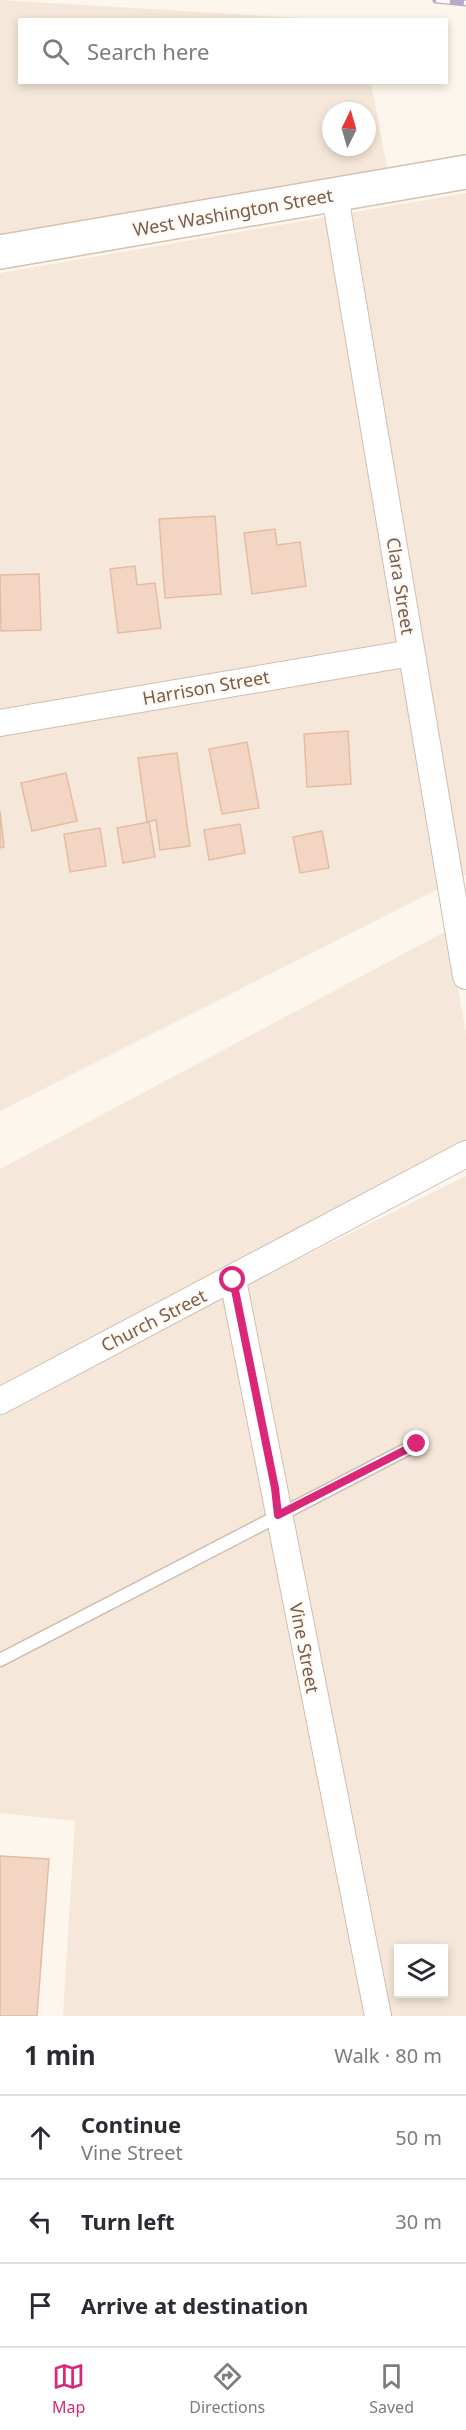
<!DOCTYPE html>
<meta charset="utf-8">
<style>
:root{--surface:#fff;--page:#f2f2f3;--text:#2b2b33;--muted:#7c7c81;--line:#e1e1e2;--accent:#db2777}
body{margin:0;font-family:"Noto Sans",sans-serif;background:var(--page);color:var(--text)}
.controls{position:absolute;right:18px;bottom:18px;display:grid;overflow:hidden;border-radius:0px;box-shadow:0 3px 9px #0003}
.controls button{width:54px;height:54px;display:grid;place-items:center;padding:0;border:0;border-bottom:2px solid var(--line);background:var(--surface);color:var(--text);font:30px sans-serif}
.compass{position:absolute;left:322px;top:102px;width:54px;height:54px;border-radius:50%;background:var(--surface);box-shadow:0 3px 9px #0003;rotate:5deg}
.stop{position:absolute;width:18px;height:18px;margin:-14px;border:4px solid #db2777;border-radius:50%;background:#fff}
.stop.end{background:#db2777;border-color:#fff;box-shadow:0 2px 6px #0008}
.list{margin:0;padding:0;list-style:none}
h2{display:flex;justify-content:space-between;align-items:center;height:78px;margin:0;padding:0 24px;font-size:26px}
h2 small{font-size:20px;font-weight:400;color:var(--muted)}
.list li{display:grid;grid-template-columns:39px 1fr auto;gap:18px;align-items:center;box-sizing:border-box;height:84px;padding:0 24px;border-top:2px solid var(--line)}
.list b{display:block;font-size:22px;white-space:nowrap}
.list p{margin:0;font-size:20px;white-space:nowrap;color:var(--muted)}
.list em{font-size:20px;font-style:normal;color:var(--muted)}
.icon{flex:none;width:33px;height:33px;fill:none;stroke:currentColor;stroke-width:2;stroke-linecap:round;stroke-linejoin:round}
.map{position:relative;flex:none;width:466px;height:2016px;overflow:hidden}
.search{position:absolute;background:var(--surface);box-shadow:0 3px 9px #0003;left:18px;right:18px;top:18px;height:66px;display:flex;align-items:center;gap:15px;box-sizing:border-box;padding:0 21px;border-radius:0px;color:var(--muted);font-size:22px}
.sheet{height:330px;background:var(--surface)}
nav{display:flex;justify-content:space-around;align-items:center;box-sizing:border-box;height:84px;border-top:2px solid var(--line);background:var(--surface);font-size:16px;color:var(--muted)}
nav a{display:grid;justify-items:center;gap:3px}
nav .on{color:var(--accent)}
.map>svg:first-child{display:block}
.residential{fill:#f5e8da;fill-rule:evenodd}
.building{fill:#f3d5c3;stroke:#e6bba3;stroke-width:1.5}
.lines{fill:none;stroke-linecap:round;stroke-linejoin:round}
.lane-casing{stroke:#d1beb0;stroke-width:15}
.street-casing{stroke:#d1beb0;stroke-width:28}
.secondary-casing{stroke:#d6c0b0;stroke-width:36}
.lane{stroke:#fff;stroke-width:12}
.street{stroke:#fff;stroke-width:26}
.secondary{stroke:#fff;stroke-width:33}
.rail-casing{stroke:#b9a8c9;stroke-width:7}
.rail{stroke:#fffaf3;stroke-width:4.5;stroke-dasharray:14;stroke-linecap:butt}
.route{stroke:#db2777;stroke-width:8}
.labels{text-anchor:middle;stroke-width:4.5;stroke-linejoin:round;paint-order:stroke}
.street-label{font-size:18px;fill:#7a5c4d;stroke:#fffaf3}
</style>
<div class="map">
<svg width="466" height="2016" viewBox="0 0 466 2016">
<rect width="100%" height="100%" fill="#fdf6ec"/>
<g class="residential">
<path d="M0 0 319 19 20 20V82L371 83 388 173 0 239ZM331 111H367V147H331Z"/>
<path d="M466 193V875L0 1111V273Z"/>
<path d="M448 930 466 1034V1146L0 1391V1169Z"/>
<path d="M466 1176V2016H63L75 1821 0 1813V1414L248 1284ZM398 1948H444V1994H398Z"/>
</g>
<g class="building">
<path d="M215 516 221 594 165 598 159 519Z"/>
<path d="M275 529 277 545 300 542 306 586 252 594 244 533Z"/>
<path d="M135 566 137 585 155 583 161 628 118 633 110 569Z"/>
<path d="M39 574 41 630 1 631 0 575Z"/>
<path d="M348 731 351 784 307 787 304 734Z"/>
<path d="M247 742 259 808 222 814 209 749Z"/>
<path d="M177 753 190 846 160 850 156 820 147 822 138 758Z"/>
<path d="M66 773 77 821 32 831 21 783Z"/>
<path d="M0 811 4 847 0 848Z"/>
<path d="M149 822 155 857 123 863 117 828Z"/>
<path d="M240 824 245 853 209 860 204 830Z"/>
<path d="M100 828 106 866 70 872 64 834Z"/>
<path d="M322 831 329 868 300 873 293 837Z"/>
<path d="M0 1856 49 1859 37 2016H0Z"/>
</g>
<g class="lines">
<defs>
<path id="lane" d="M0 1660 417 1444"/>
<g id="street">
<path d="M335 196 466 976"/>
<path d="M0 723 411 653"/>
<path d="M233 1280 378 2016"/>
<path d="M0 1401 466 1154"/>
</g>
<path id="secondary" d="M0 252 466 172"/>
</defs>
<use href="#lane" class="lane-casing"/>
<use href="#street" class="street-casing"/>
<use href="#secondary" class="secondary-casing"/>
<use href="#lane" class="lane"/>
<use href="#street" class="street"/>
<use href="#secondary" class="secondary"/>
<defs>
<path id="rail" d="M436 0 466 3"/>
</defs>
<use href="#rail" class="rail-casing"/>
<use href="#rail" class="rail"/>
</g>
<g class="lines">
<path class="route" d="M233 1280 275 1488 278 1515 417 1444"/>
</g>
<g class="labels">
<g class="street-label">
<text transform="translate(233 213) rotate(-10)" y="6">West Washington Street</text>
<text transform="translate(400 586) rotate(81)" y="6">Clara Street</text>
<text transform="translate(206 688) rotate(-10)" y="6">Harrison Street</text>
<text transform="translate(154 1321) rotate(-27)" y="6">Church Street</text>
<text transform="translate(304 1648) rotate(79)" y="6">Vine Street</text>
</g>
</g>
</svg>
<div class="controls">
<button><svg class="icon" aria-label="layers" viewBox="0 0 24 24"><path d="M12 4l9 5-9 5-9-5zM3 14l9 5 9-5"/></svg></button>
</div>
<svg class="compass" viewBox="-18 -18 36 36"><path d="M0-13l5 13h-10z" fill="#e53935"/><path d="M0 13l5-13h-10z" fill="#7c7c81"/></svg>
<div class="stop" style="left:233px;top:1280px"></div>
<div class="stop end" style="left:417px;top:1444px"></div>
<div class="search"><svg class="icon" aria-label="search" viewBox="0 0 24 24"><circle cx="10" cy="10" r="6"/><path d="M15 15l6 6"/></svg>Search here</div>
</div>
<section class="sheet">
<h2>1 min<small>Walk · 80 m</small></h2>
<ul class="list">
<li><svg class="icon" aria-label="ahead" viewBox="0 0 24 24"><path d="M12 20V5M6 11l6-6 6 6"/></svg><div><b>Continue</b><p>Vine Street</p></div><em>50 m</em></li>
<li><svg class="icon" aria-label="left" viewBox="0 0 24 24"><path d="M17 20v-9H6M10 6l-5 5 5 5"/></svg><div><b>Turn left</b></div><em>30 m</em></li>
<li><svg class="icon" aria-label="arrive" viewBox="0 0 24 24"><path d="M6 21V4h12l-3 4 3 4H6"/></svg><div><b>Arrive at destination</b></div></li>
</ul>
</section>
<nav>
<a class="on"><svg class="icon" aria-label="map" viewBox="0 0 24 24"><path d="M3 6l6-2 6 2 6-2v14l-6 2-6-2-6 2zM9 4v14M15 6v14"/></svg>Map</a>
<a><svg class="icon" aria-label="directions" viewBox="0 0 24 24"><path d="M12 3l9 9-9 9-9-9zM9 14v-3h6M13 9l2 2-2 2"/></svg>Directions</a>
<a><svg class="icon" aria-label="saved" viewBox="0 0 24 24"><path d="M7 4h10v16l-5-4-5 4z"/></svg>Saved</a>
</nav>
